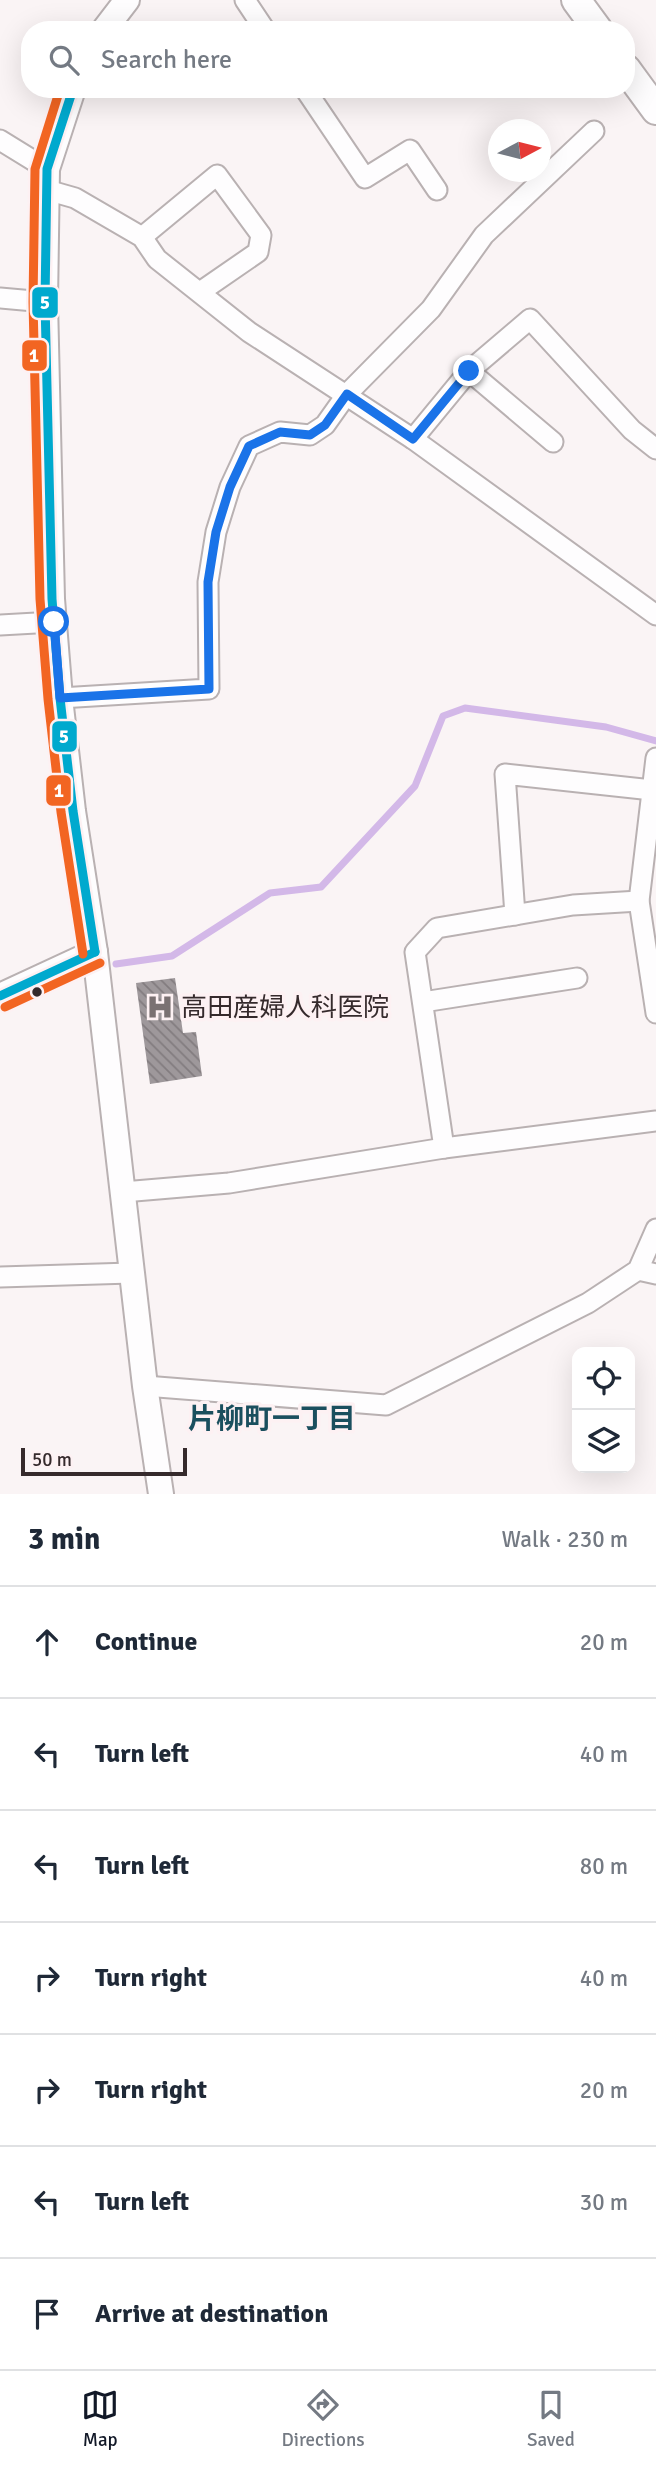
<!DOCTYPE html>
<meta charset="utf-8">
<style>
:root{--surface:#fff;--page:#f2f2f3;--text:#1f2937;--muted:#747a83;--line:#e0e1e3;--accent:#111827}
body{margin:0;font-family:Signika,"Noto Sans JP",sans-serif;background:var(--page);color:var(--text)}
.controls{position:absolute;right:21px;bottom:21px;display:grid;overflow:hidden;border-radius:14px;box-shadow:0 7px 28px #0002}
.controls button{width:63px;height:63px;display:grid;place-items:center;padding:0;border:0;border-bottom:2px solid var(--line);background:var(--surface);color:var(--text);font:35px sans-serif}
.compass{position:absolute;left:488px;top:119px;width:63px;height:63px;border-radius:50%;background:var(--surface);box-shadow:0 7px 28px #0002;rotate:83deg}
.scale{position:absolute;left:21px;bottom:18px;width:166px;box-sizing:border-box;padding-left:7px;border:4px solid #352a2c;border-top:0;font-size:19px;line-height:24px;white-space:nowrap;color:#352a2c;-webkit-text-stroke:5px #fdf1f3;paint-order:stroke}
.stop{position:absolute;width:21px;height:21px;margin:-16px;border:5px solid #1a73e8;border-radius:50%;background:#fff}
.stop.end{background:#1a73e8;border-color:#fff;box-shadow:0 2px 7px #0008}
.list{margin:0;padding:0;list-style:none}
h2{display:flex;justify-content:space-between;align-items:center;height:91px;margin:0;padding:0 28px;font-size:30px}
h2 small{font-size:23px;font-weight:400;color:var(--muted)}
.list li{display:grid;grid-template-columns:46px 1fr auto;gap:21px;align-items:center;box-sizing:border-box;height:112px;padding:0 28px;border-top:2px solid var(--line)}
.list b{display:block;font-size:26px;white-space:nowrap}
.list em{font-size:23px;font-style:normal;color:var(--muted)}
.icon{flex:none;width:38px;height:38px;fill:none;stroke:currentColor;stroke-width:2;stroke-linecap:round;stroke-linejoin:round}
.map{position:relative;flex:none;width:656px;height:1494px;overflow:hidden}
.search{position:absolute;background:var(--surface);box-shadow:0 7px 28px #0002;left:21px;right:21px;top:21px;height:77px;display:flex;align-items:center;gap:18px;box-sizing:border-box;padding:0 24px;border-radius:28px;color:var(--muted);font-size:26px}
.sheet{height:875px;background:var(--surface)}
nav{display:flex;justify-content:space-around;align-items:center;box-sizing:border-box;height:98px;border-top:2px solid var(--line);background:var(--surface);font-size:19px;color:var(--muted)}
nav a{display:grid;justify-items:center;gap:4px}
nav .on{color:var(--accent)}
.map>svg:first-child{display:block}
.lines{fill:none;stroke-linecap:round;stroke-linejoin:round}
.stream{stroke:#d3b8e8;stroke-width:7}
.building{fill:url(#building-back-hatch)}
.minor-casing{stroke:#b9b1b2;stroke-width:23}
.tertiary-casing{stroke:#b9b1b2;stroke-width:28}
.secondary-casing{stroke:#b9b1b2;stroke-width:32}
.minor{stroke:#fefdfe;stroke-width:19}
.tertiary{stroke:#fefdfe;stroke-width:24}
.secondary{stroke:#fefdfe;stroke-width:28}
.bus-1-casing{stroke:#fdf1f3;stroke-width:14}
.bus-2-casing{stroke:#fdf1f3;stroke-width:14}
.bus-1{stroke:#00a9ce;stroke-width:9}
.bus-2{stroke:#f26522;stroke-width:9}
.route{stroke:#1a73e8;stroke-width:9}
.bus-dot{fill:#352a2c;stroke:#fdf1f3;stroke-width:2.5}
.labels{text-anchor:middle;stroke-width:7;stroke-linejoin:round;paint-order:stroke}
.poi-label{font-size:26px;fill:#352a2c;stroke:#fdf1f3;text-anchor:start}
.neighbourhood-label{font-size:28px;font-weight:bold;fill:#1a4f5e;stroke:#fdf1f3}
.line-badge{stroke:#fdf1f3;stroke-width:2.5}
.badge-label{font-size:19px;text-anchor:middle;font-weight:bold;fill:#fff}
</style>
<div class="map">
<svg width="656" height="1494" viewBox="0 0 656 1494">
<defs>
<pattern id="building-back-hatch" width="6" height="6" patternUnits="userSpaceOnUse" patternTransform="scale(1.75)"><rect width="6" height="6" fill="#9e989b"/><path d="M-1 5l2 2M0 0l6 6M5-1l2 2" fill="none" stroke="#827c7f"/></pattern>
</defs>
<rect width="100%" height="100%" fill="#faf4f5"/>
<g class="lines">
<path class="stream" d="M116 964 172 956 270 893 321 887 415 786 443 716 465 708 606 727 656 741"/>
</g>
<path class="building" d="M175 978 183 1033 196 1032 202 1076 150 1084 136 983Z"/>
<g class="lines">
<defs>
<g id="minor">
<path d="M245 0 265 30"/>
<path d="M305 89 365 178 410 150 437 190"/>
<path d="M0 140 47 169"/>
<path d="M47 190 75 198 142 237 157 259 249 332 413 439 656 615"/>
<path d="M142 237 217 175 261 235 258 252 200 292"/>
<path d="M0 298 45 302"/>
<path d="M469 371 553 442"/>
<path d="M413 439 469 371 530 319 632 430 656 449"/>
<path d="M0 625 54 622"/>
<path d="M60 698 209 689 208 582 216 532 230 487 249 446 280 432 310 435 325 425 347 394 431 309 484 235 594 131"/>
<path d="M656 758 639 901 656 1013"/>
<path d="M515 915 505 774 652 790 656 798"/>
<path d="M423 1002 577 978"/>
<path d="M444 1148 415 952 437 928 573 905 639 901"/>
<path d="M123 1192 229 1183 444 1148 656 1121"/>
<path d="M638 1270 656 1274"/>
<path d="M0 1277 131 1273"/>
<path d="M145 1386 386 1405 588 1303 638 1270 656 1229"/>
</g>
<g id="tertiary">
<path d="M104 30 127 0"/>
<path d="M73 89 47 169 45 302 52 599 60 698 73 811 95 952 145 1386 161 1494"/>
<path d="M0 996 95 952"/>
</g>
<g id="secondary">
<path d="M576 0 598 30"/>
<path d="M626 69 656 110"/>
</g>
</defs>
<use href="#minor" class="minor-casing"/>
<use href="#tertiary" class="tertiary-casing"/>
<use href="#secondary" class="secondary-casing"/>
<use href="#minor" class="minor"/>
<use href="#tertiary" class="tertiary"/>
<use href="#secondary" class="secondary"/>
<defs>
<g id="bus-1">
<path d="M73 89 47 169 45 302 52 599 60 698 73 811 95 952"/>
<path d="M0 996 95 952"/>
</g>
<g id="bus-2">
<path d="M60 89 35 169 33 302 40 599 48 699 61 812 83 954"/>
<path d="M5 1007 100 963"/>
</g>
</defs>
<use href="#bus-1" class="bus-1-casing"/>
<use href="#bus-2" class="bus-2-casing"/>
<use href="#bus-1" class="bus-1"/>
<use href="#bus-2" class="bus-2"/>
</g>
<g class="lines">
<path class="route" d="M54 622 60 698 209 689 208 582 216 532 230 487 249 446 280 432 310 435 325 425 347 394 413 439 469 371"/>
</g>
<defs>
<symbol id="hospital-bare" viewBox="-9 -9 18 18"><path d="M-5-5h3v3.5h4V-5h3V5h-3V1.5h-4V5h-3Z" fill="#7a7172" stroke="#fdf1f3" stroke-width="2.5" paint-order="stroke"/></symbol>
</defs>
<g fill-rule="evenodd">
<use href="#hospital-bare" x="141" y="988" width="38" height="38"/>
</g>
<circle class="bus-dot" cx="37" cy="992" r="6"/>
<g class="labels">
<g class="poi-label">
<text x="181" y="1016">高田産婦人科医院</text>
</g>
<g class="neighbourhood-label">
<text x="272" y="1428">片柳町一丁目</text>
</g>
</g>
<g class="line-badge">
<rect x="31" y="286" width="28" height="33" rx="7" fill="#00a9ce"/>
<rect x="21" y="339" width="27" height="33" rx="7" fill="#f26522"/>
<rect x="51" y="720" width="27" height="33" rx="7" fill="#00a9ce"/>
<rect x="45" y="774" width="27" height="33" rx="7" fill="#f26522"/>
</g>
<g class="badge-label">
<text x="45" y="309">5</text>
<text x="34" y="362">1</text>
<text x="64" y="743">5</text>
<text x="59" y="797">1</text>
</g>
</svg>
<div class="controls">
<button><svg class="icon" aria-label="locate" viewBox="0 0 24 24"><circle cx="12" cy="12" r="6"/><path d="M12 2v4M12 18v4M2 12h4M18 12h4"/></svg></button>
<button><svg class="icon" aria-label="layers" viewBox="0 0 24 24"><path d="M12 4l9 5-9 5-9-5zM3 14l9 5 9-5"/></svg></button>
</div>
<svg class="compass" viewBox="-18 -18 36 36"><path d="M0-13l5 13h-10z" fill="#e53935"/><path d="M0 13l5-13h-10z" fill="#747a83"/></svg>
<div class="scale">50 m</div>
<div class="stop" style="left:54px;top:622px"></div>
<div class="stop end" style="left:469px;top:371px"></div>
<div class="search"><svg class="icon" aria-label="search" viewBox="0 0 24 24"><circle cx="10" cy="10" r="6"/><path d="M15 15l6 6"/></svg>Search here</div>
</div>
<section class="sheet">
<h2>3 min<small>Walk · 230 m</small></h2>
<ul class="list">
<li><svg class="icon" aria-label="ahead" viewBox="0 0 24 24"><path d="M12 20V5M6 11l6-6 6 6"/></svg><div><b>Continue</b></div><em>20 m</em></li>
<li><svg class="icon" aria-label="left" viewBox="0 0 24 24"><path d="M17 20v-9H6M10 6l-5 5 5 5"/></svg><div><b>Turn left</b></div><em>40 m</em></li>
<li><svg class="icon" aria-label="left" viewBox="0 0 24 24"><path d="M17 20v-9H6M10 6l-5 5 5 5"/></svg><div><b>Turn left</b></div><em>80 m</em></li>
<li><svg class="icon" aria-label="right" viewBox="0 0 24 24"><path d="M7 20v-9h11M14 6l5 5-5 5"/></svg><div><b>Turn right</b></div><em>40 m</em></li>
<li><svg class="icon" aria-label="right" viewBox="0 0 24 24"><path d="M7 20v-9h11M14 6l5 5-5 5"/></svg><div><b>Turn right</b></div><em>20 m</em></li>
<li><svg class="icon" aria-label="left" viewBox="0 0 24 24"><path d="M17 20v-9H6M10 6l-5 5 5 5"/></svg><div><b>Turn left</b></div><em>30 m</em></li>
<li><svg class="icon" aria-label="arrive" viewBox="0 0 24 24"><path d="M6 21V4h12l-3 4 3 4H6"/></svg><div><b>Arrive at destination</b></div></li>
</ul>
</section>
<nav>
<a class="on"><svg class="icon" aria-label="map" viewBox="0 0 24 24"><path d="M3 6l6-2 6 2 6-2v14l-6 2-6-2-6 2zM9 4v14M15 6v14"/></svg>Map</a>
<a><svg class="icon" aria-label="directions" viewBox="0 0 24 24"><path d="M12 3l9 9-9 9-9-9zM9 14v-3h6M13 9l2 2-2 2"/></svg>Directions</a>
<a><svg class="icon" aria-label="saved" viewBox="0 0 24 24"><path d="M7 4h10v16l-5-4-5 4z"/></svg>Saved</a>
</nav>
